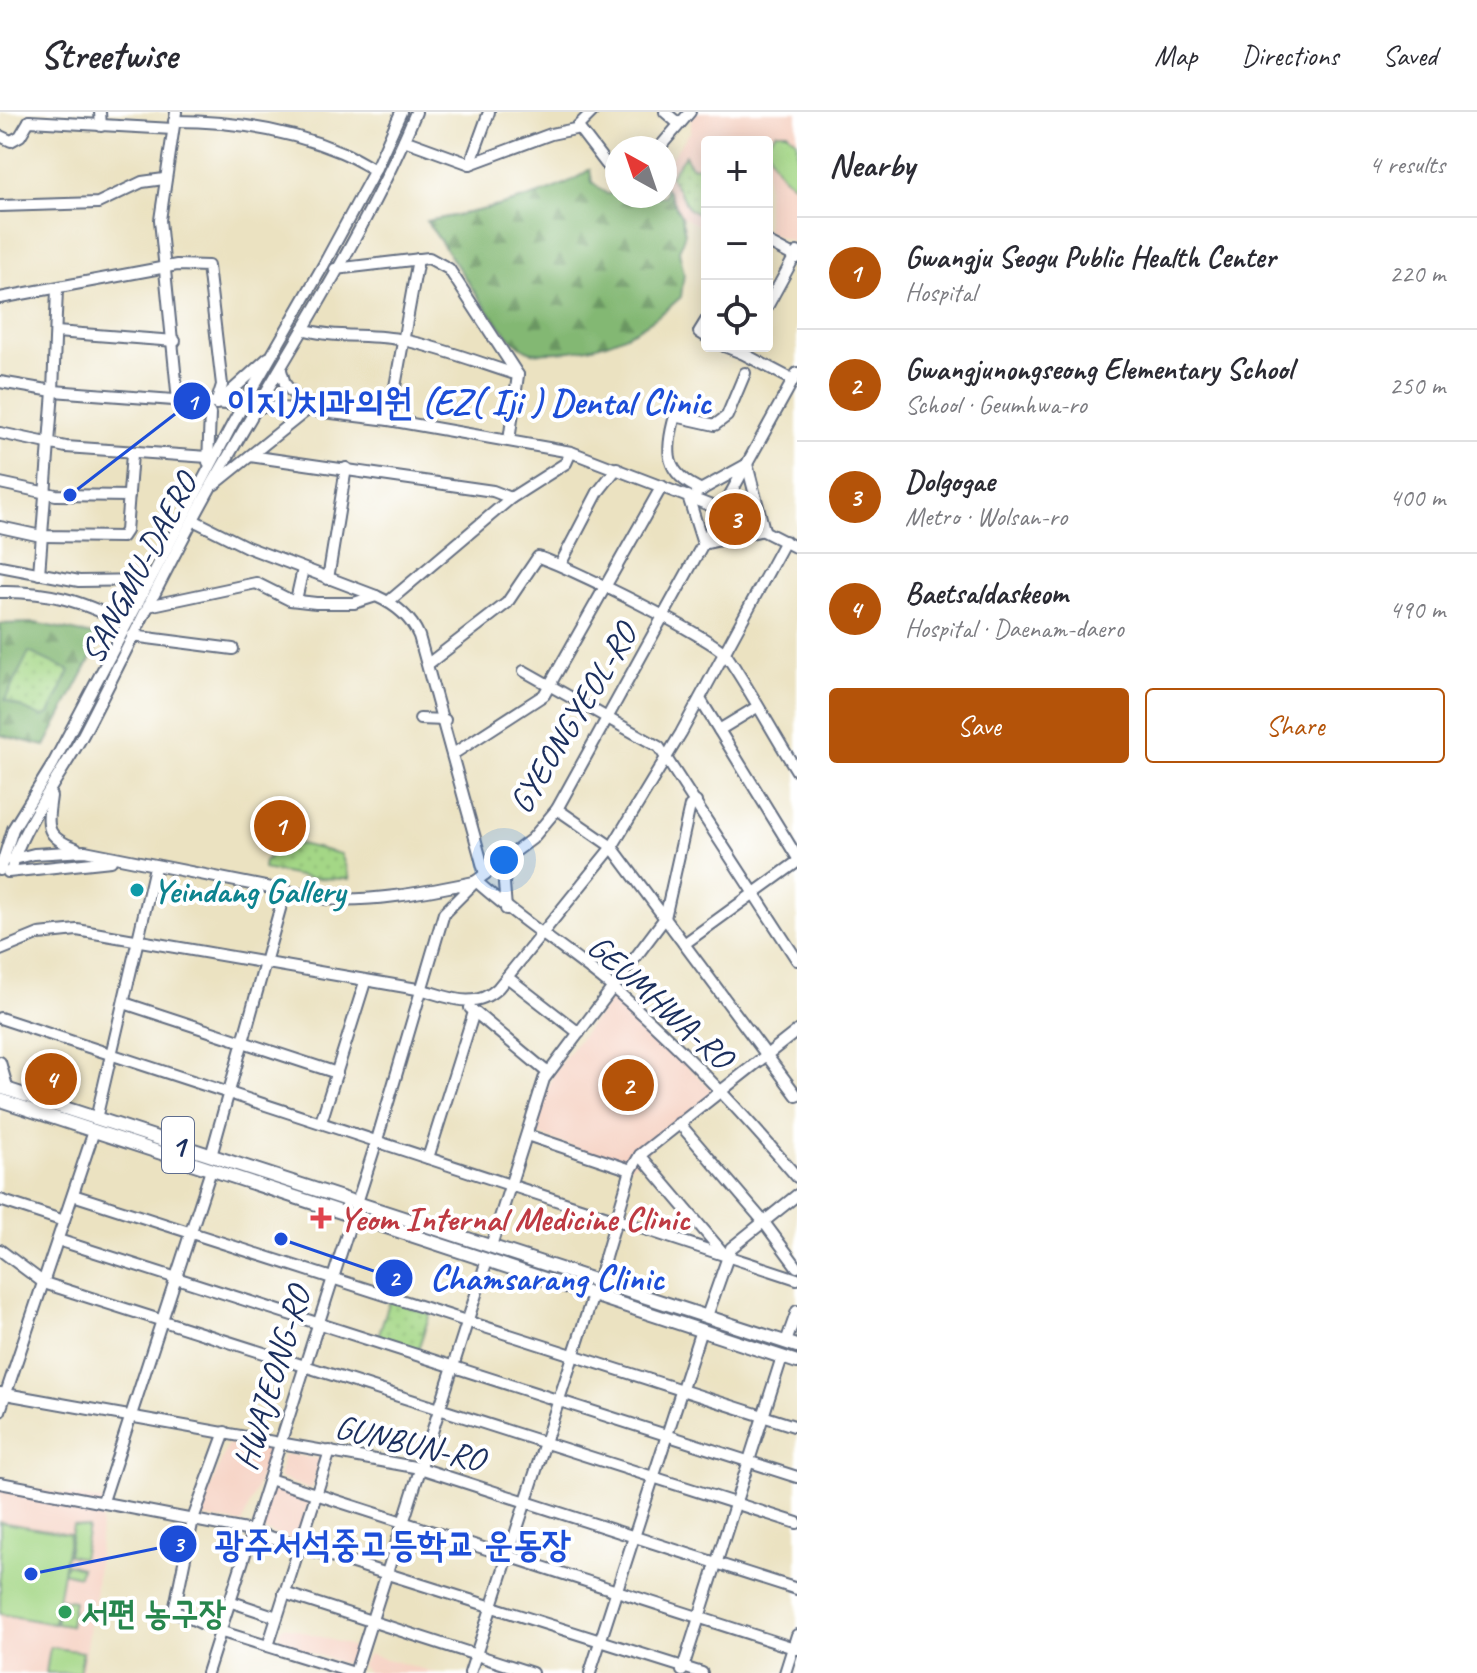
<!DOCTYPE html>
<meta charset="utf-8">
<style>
:root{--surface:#fff;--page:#f2f2f3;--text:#2b2b33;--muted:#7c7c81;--line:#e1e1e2;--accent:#b45309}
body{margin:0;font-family:Caveat,"Poor Story",sans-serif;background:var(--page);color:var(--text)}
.controls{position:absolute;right:24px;top:24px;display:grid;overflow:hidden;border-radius:8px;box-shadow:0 4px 20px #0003}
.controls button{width:72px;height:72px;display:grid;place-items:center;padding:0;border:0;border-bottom:2px solid var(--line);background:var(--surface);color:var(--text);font:40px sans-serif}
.compass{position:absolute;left:605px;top:24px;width:72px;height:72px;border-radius:50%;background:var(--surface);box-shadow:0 4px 20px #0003;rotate:320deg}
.you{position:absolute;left:504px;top:748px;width:28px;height:28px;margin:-20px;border:6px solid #fff;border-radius:50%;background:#1a73e8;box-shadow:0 0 0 12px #1a73e833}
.badge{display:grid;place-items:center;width:52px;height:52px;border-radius:50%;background:var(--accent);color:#fff;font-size:26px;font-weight:700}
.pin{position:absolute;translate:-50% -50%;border:4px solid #fff;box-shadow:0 2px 8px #0006}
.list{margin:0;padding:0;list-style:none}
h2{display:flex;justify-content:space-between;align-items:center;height:104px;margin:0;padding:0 32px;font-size:34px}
h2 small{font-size:26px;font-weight:400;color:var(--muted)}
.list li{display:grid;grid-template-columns:52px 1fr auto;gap:24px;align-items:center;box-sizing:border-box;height:112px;padding:0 32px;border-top:2px solid var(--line)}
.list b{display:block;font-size:30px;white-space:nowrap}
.list p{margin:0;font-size:26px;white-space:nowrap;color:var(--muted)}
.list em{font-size:26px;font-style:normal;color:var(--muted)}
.actions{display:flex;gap:16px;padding:24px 32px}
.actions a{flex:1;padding:18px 0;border:2px solid var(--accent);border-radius:8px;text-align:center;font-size:28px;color:var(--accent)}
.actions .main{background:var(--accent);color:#fff}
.icon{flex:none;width:44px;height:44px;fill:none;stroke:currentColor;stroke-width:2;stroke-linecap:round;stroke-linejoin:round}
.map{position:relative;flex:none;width:797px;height:1561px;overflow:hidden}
header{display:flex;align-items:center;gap:48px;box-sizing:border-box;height:112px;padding:0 40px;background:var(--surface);border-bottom:2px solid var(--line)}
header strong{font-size:38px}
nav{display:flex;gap:44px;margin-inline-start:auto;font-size:28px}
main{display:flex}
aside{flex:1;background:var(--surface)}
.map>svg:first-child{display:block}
.built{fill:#f6d2c3}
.grass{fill:#a4d786;stroke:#608372;stroke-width:2}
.forest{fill:url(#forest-firs);stroke:#4f7468;stroke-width:2}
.park{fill:url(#park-dots);stroke:#608372;stroke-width:2}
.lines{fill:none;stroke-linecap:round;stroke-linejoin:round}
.minor-casing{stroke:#646e81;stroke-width:14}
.major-casing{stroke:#646e81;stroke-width:16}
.minor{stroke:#fff;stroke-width:10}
.major{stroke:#fff;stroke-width:12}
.culture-dot{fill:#0f9aa8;stroke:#fff;stroke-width:3}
.health-dot{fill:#e0444e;stroke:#fff;stroke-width:3}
.leisure-dot{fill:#2e9e5b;stroke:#fff;stroke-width:3}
.labels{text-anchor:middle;stroke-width:8;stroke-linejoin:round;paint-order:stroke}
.shield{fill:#fff;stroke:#5f6d8e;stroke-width:2}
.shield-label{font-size:32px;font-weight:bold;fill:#1b2f5e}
.street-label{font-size:34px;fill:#1b2f5e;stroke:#fff}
.culture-label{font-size:34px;font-weight:bold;fill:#0d838f;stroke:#fff;text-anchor:start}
.health-label{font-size:34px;font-weight:bold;fill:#be3a42;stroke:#fff;text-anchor:start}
.leisure-label{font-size:34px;font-weight:bold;fill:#27864d;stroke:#fff;text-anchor:start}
.leader{fill:none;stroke:#1d4ed8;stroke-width:3}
.callout-dot{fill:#1d4ed8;stroke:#fff;stroke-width:3}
.mark-label{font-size:24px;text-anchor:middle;font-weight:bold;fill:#fff}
.callout-label{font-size:36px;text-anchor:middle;font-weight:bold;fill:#1d4ed8;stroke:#fff;stroke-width:8;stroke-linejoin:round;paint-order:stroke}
</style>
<header>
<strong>Streetwise</strong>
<nav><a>Map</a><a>Directions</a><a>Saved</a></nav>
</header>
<main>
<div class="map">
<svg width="797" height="1561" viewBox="0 0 797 1561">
<defs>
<pattern id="forest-firs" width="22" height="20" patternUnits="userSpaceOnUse" patternTransform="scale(2)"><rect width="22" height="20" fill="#83b873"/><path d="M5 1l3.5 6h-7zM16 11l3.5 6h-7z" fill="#6a9662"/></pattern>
<pattern id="park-dots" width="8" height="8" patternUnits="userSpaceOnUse" patternTransform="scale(2)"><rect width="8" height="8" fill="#a4d786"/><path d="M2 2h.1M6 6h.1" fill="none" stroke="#8db976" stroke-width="1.8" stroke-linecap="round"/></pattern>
</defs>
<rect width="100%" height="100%" fill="#fff"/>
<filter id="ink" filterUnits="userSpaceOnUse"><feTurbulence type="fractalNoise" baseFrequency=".0125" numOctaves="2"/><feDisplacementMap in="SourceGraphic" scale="16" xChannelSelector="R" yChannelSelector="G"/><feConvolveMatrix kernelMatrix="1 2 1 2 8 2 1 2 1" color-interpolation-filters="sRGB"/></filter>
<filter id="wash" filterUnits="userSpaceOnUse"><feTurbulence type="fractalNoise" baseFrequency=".006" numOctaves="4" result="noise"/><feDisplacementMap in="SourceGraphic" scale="32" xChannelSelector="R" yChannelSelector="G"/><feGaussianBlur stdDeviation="1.8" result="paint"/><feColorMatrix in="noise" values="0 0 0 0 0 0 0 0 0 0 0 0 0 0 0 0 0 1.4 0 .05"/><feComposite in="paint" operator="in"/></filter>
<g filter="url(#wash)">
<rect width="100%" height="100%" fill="#ebe2c1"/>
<g class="built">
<path d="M696 0H797V131L767 120V30H707V118L681 104 665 74V54L691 19V6Z"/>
<path d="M611 887 618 889 714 979 630 1055 533 1021 554 959Z"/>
<path d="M228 1332 268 1338 270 1341 242 1412 203 1405 200 1401Z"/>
<path d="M287 1342 320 1347 313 1374 308 1377 279 1366 282 1344Z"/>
<path d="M0 1371 103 1389 95 1486 82 1561H0Z"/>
<path d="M275 1375 306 1385 309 1390 297 1425 291 1428 262 1418 259 1412 270 1379Z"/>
<path d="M285 1514 351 1534 353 1539 349 1550 344 1552 280 1530V1517Z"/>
<path d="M368 1542 437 1561H367L361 1554Z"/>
</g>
<g class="grass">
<path d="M776 20H787L797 29V73C782 69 769 47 767 31Z"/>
<path d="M0 1410 70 1422 63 1459 66 1452 81 1456 79 1464 63 1460 54 1512 0 1502Z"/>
<path d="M73 1413 88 1416 82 1446 68 1443Z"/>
<path d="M60 1487 74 1489 70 1514 56 1512Z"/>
<path d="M50 1535 83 1540 79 1561H46Z"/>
</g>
<g class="forest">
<path d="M590 57 592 70 607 82 617 81V84H665V74L681 104 685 121 679 139 684 161 681 185C646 218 602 240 553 240 546 240 535 242 529 239 501 230 448 136 426 109 472 101 554 85 590 57Z"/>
<path d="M35 511 102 525 45 634 0 623V512Z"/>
</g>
<g class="park">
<path d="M685 43 691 55 700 54 707 66V107L689 97 670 64Z"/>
<path d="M29 540 70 559 49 602 42 605 5 588Z"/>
<path d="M300 732 341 742 350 767 309 766 263 757 264 749 278 737Z"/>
<path d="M390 1188 430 1202 417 1240 377 1227Z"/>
</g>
</g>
<g filter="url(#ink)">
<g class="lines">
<defs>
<g id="minor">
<path d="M100 0 101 14"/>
<path d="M176 0 160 108 178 289"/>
<path d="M665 0 679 12"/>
<path d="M29 9 173 17"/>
<path d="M174 9C230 9 289 18 341 40 353 45 364 52 375 58"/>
<path d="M578 15 617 66"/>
<path d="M0 24 11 29 20 24 29 9"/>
<path d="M404 28 470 52 551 22 575 17 592 0"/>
<path d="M659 36 690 0"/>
<path d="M470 52 489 0"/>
<path d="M0 94 98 91 142 70 164 67"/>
<path d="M767 130 797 146"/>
<path d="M335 157 429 146 449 157 518 263 509 329"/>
<path d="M0 186 177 153 208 154 222 273 216 292"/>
<path d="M767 195 797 140"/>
<path d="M707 207 699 220 707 225"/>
<path d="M303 217C334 227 370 221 403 228 442 236 480 251 518 263"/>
<path d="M56 220 175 229"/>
<path d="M724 234 742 241"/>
<path d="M746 234 742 241 793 268"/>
<path d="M0 270 53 279 307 298 389 308 571 340 722 398 797 436"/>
<path d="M202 291 210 302 208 350"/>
<path d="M218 291 268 246"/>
<path d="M389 308 418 147"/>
<path d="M0 321 66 335 208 345"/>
<path d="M250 344 493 379 511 386"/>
<path d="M747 352 764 418"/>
<path d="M0 371 56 383 129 384"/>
<path d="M215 372 307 298 285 272 281 258"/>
<path d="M702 378C664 362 665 339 675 304L715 313 727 304 745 261"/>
<path d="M697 380 746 353"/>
<path d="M688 384 703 432"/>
<path d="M193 408 247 435 376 484"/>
<path d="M0 415 41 424 122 425 126 419 132 342"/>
<path d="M703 432 764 418"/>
<path d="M561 451 598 380 617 356"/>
<path d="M0 454 79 469 149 468"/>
<path d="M39 462 53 279 57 177"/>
<path d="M328 467 346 356"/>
<path d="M0 480C51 479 80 489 126 511"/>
<path d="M296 488 303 457"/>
<path d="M388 490 511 386 566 351 571 340"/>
<path d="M148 494 256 471 290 488 316 491H354L376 484C394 492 411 505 419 524L485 762"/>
<path d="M132 524 233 537"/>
<path d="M428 552 507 491 538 445C563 452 716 527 727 544 752 581 773 621 797 659"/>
<path d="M524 559 659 635 797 848"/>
<path d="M700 587 797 745"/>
<path d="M420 607 445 608"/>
<path d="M719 618 757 595"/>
<path d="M453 642 544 583 662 374"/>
<path d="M51 684C47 714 44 725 76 736"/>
<path d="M557 697 612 735 797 984"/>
<path d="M10 748 34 742 85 739 326 787C377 790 424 780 474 770"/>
<path d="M0 758 13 717 53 652 233 311 323 154 375 58 401 0"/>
<path d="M12 759C13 727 67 654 84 621 129 535 170 446 218 362 286 243 363 127 416 0"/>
<path d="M8 760 111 749"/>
<path d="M476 769C519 808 568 838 612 875 679 932 740 998 797 1065"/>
<path d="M506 797 504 771 508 746"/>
<path d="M684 832 797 750"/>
<path d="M0 838 39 822 77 818 423 878C451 886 475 898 498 876L612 735 681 621 785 429"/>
<path d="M507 865 579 921"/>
<path d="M124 891 337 961"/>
<path d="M470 896 548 961"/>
<path d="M0 906 797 1167"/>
<path d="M0 950 8 978"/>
<path d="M96 1007 155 755"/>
<path d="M321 1010 365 870"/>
<path d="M679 1011 763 1109 797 1155"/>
<path d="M527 1023 631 1058"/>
<path d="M640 1043 724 1142"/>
<path d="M211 1044 285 779"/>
<path d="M428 1046 474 900"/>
<path d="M73 1083 797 1315"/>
<path d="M0 1088 64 1109"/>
<path d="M58 1128 797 1365"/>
<path d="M491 1134 544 967 665 806 690 694 696 690"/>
<path d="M0 1138 44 1171 797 1411"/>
<path d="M598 1169 631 1058 640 1043 797 919"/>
<path d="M707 1204 731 1136 797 1083"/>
<path d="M786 1230 797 1199"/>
<path d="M0 1281 420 1356 797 1477"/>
<path d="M0 1299 94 1019"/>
<path d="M225 1320 193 1407 174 1499 219 1519 354 1561"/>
<path d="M269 1367 797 1537"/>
<path d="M0 1371 251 1419 702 1561"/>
<path d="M103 1389 211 1058"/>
<path d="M284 1481 532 1561"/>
<path d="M229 1489 277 1505"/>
<path d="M268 1534 330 1339"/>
<path d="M682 1559 782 1245"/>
<path d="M207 1561 377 1028 444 801 476 769 532 727 557 697 797 261"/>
<path d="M355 1561 487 1148"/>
<path d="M470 1561 593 1183"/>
<path d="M590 1561 701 1218"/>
<path d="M785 1561 797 1523"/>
</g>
<g id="major">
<path d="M0 975 797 1234"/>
<path d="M0 988 797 1250"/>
</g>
</defs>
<use href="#minor" class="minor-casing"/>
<use href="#major" class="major-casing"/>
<use href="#minor" class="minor"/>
<use href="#major" class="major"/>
</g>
</g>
<circle class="culture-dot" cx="137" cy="778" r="8"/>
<path class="health-dot" d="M317 1094h8v8h8v8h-8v8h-8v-8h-8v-8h8z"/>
<circle class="leisure-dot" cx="65" cy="1500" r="8"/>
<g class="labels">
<rect class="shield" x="162" y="1005" width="32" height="56" rx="6"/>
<g class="shield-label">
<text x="178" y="1044">1</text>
</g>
<g class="street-label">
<text transform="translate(138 456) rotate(-62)" y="12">SANGMU-DAERO</text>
<text transform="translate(572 606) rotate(-59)" y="12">GYEONGYEOL-RO</text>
<text transform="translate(661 889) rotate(42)" y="12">GEUMHWA-RO</text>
<text transform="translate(271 1266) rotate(-73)" y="12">HWAJEONG-RO</text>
<text transform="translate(410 1330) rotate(13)" y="12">GUNBUN-RO</text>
</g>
<g class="culture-label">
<text x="153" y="790">Yeindang Gallery</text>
</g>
<g class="health-label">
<text x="339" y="1118">Yeom Internal Medicine Clinic</text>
</g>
<g class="leisure-label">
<text x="81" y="1512">서편 농구장</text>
</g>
</g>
<path class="leader" d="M70 383L192 289M281 1127L394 1166M31 1462L178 1432"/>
<g class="callout-dot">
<circle cx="70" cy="383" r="8"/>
<circle cx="281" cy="1127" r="8"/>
<circle cx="31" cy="1462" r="8"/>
<circle cx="192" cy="289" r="20"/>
<circle cx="394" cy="1166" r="20"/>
<circle cx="178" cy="1432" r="20"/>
</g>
<g class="mark-label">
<text x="192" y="298">1</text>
<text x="394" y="1174">2</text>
<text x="178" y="1440">3</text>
</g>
<g class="callout-label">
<text x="469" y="302">이지)치과의원 (EZ( Iji ) Dental Clinic</text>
<text x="547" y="1178">Chamsarang Clinic</text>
<text x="393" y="1444">광주서석중고등학교 운동장</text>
</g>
</svg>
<div class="controls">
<button>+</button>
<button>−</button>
<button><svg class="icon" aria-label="locate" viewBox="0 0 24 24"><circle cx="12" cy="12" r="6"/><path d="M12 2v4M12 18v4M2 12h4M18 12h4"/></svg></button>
</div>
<svg class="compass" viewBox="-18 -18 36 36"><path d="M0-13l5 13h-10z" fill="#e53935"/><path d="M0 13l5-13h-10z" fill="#7c7c81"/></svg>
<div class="you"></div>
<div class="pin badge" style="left:280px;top:714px">1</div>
<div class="pin badge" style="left:628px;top:973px">2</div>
<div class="pin badge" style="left:735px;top:407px">3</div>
<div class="pin badge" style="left:51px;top:967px">4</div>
</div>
<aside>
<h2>Nearby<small>4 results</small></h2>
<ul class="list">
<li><span class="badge">1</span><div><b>Gwangju Seogu Public Health Center</b><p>Hospital</p></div><em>220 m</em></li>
<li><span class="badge">2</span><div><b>Gwangjunongseong Elementary School</b><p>School · Geumhwa-ro</p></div><em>250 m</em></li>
<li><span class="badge">3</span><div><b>Dolgogae</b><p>Metro · Wolsan-ro</p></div><em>400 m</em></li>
<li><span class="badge">4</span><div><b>Baetsaldaskeom</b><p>Hospital · Daenam-daero</p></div><em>490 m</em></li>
</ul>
<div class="actions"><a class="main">Save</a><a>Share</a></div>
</aside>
</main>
